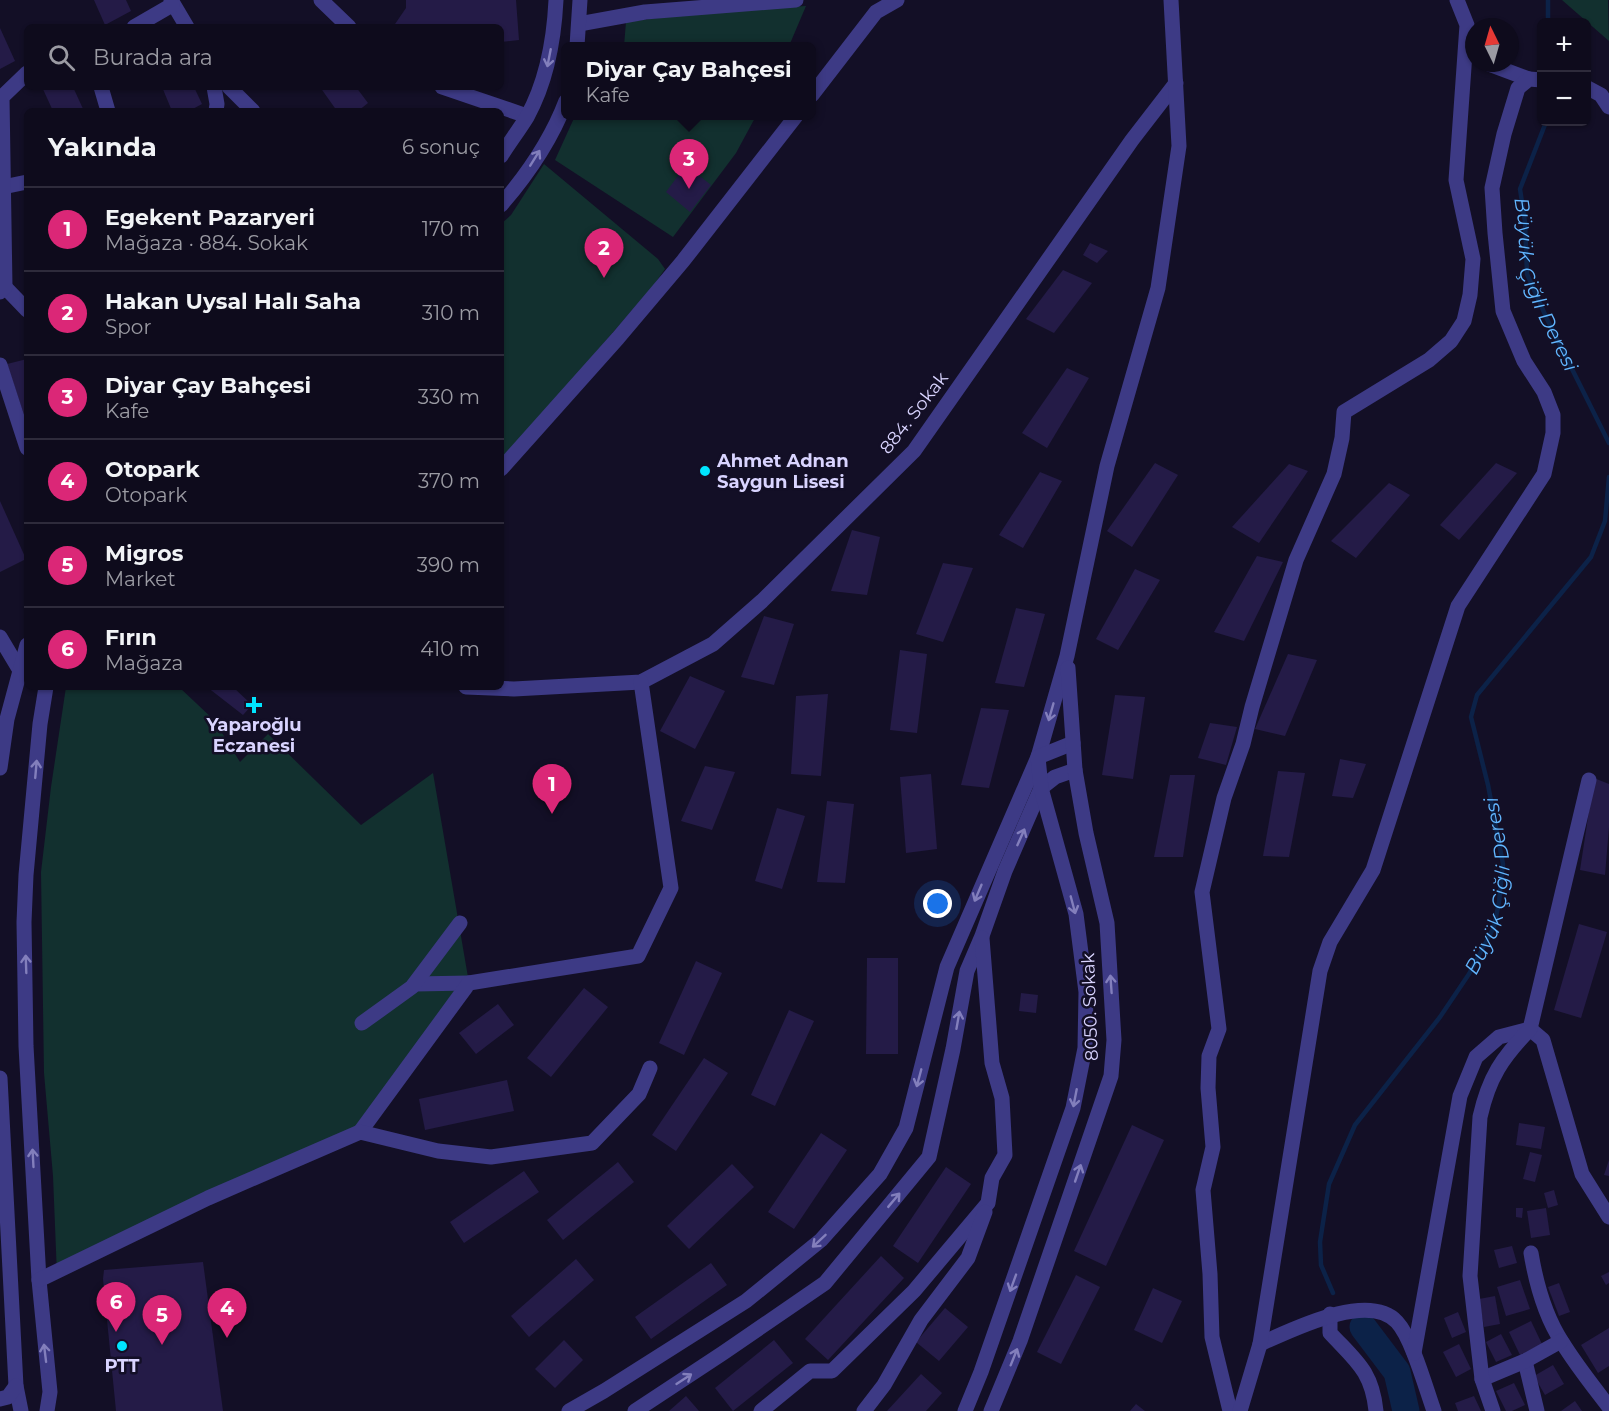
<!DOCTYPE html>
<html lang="tr">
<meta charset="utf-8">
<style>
:root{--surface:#0e0b1c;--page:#171425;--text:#f1f3f6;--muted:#9b9ba3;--line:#2e2b3b;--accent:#db2777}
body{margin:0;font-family:Montserrat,sans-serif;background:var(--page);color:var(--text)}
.controls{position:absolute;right:18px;top:18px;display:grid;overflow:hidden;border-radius:9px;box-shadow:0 2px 4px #0004}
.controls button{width:54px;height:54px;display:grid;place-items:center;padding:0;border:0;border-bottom:2px solid var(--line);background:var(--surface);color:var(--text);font:30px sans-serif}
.compass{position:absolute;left:1465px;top:18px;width:54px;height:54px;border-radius:50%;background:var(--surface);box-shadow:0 2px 4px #0004;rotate:355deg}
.you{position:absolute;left:938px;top:904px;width:21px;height:21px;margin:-15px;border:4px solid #fff;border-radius:50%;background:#1a73e8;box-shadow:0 0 0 9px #1a73e833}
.badge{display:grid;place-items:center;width:39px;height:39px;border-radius:50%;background:var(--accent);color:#fff;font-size:20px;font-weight:700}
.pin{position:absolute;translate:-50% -50px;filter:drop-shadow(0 2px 3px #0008)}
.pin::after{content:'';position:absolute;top:32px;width:21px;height:18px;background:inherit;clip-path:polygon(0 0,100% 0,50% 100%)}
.popup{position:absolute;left:561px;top:42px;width:255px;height:78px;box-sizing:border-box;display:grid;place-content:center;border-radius:9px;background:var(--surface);filter:drop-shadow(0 2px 4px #0005);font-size:20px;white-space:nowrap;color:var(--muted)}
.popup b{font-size:22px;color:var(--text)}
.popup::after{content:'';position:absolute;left:50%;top:100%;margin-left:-12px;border:12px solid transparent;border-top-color:var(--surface)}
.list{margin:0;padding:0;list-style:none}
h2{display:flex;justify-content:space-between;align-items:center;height:78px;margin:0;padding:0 24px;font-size:26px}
h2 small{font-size:20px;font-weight:400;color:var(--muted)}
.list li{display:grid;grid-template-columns:39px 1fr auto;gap:18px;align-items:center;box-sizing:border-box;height:84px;padding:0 24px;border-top:2px solid var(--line)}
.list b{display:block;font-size:22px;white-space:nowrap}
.list p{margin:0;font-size:20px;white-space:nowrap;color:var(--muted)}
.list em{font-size:20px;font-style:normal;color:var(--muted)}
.icon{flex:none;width:33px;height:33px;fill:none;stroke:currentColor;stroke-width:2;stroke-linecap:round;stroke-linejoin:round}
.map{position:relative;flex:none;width:1609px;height:1411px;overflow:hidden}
.search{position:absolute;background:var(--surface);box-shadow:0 2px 4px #0004;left:24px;top:24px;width:480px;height:66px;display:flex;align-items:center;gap:15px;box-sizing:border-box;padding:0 21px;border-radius:9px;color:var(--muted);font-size:22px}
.panel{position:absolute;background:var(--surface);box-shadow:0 2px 4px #0004;left:24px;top:108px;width:480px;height:582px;border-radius:9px}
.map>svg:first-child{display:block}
.green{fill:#12302f}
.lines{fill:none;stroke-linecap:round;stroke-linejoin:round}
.stream{stroke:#0c2248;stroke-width:4.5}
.river{stroke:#0c2248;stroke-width:27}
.building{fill:#241b47}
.minor{stroke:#3d3a85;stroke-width:15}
.oneway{stroke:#837fbc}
.poi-dot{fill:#00e5ff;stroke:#130f26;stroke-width:2}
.labels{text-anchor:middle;stroke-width:5;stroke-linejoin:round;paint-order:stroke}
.street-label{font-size:18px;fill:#d9d4ff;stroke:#130f26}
.poi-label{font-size:18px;font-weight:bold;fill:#d9d4ff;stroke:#130f26}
.water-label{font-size:20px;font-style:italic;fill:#62b6ff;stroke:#130f26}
</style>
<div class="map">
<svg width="1609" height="1411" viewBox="0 0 1609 1411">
<rect width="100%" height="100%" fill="#130f26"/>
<g class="green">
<path d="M1562 0H1608L1609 41Z"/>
<path d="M806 6 789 46H624L626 22 705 12Z"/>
<path d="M575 116H756L736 153 673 237 555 160Z"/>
<path d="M544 164 658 259 665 269 653 286 501 462V224L511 215Z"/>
<path d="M66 687H179L214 720 240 762 268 734 361 825 433 773 469 983 352 1134 57 1275 53 1176 44 1073 41 872 51 787Z"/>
</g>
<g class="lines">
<g class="stream">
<path d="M1548 22V0"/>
<path id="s1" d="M1546 122 1520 189 1525 222 1527 274 1547 319 1609 443"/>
<path id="s2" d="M1333 1293 1321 1265 1320 1242 1329 1184 1355 1125 1440 1017 1469 974 1494 927 1499 902 1503 864 1488 785 1471 717 1477 695 1591 557 1605 521 1609 477"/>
</g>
<path class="river" d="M1363 1327 1397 1372 1406 1411"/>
</g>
<g class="building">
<path d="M94 0H126L131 11 105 25Z"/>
<path d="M406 0H516L519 40 501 42V27H393L406 8Z"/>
<path d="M0 28 15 61 0 69Z"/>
<path d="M42 87H73L84 111H53Z"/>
<path d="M162 87H194L202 104 189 111H172Z"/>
<path d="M320 87H356L368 103 358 111H337Z"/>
<path d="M686 165 711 185 690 212 666 192Z"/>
<path d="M1090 243 1108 251 1097 263 1083 255Z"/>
<path d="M1063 270 1092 283 1054 333 1026 319Z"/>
<path d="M27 359V424L7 364Z"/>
<path d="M1067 368 1089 378 1047 448 1022 433Z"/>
<path d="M1155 463 1178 475 1132 547 1107 531Z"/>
<path d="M1496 463 1517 473 1459 540 1440 525Z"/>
<path d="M1289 464 1308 471 1259 543 1232 527Z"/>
<path d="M1040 472 1062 481 1023 548 999 535Z"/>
<path d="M1389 483 1410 495 1356 558 1331 541Z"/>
<path d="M0 501 26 559 0 572Z"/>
<path d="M852 530 880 537 867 595 831 591Z"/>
<path d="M1257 556 1283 562 1244 641 1214 632Z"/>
<path d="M943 563 973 568 943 642 916 634Z"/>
<path d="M1135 569 1160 580 1118 650 1096 639Z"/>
<path d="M1016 608 1045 614 1024 687 995 683Z"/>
<path d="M764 616 794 624 774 685 741 677Z"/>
<path d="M900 650 927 654 917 733 890 730Z"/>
<path d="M1288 654 1317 660 1285 736 1255 729Z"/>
<path d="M690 676 725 691 695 749 660 731Z"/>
<path d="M207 687H233L252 705 243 715Z"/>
<path d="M828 694 821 776 791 774 796 696Z"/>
<path d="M1115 695 1145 697 1133 779 1102 775Z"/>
<path d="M981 708 1009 710 989 788 961 785Z"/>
<path d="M1210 723 1237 727 1226 765 1198 758Z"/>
<path d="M1340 759 1366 764 1353 798 1332 796Z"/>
<path d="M705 766 735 772 712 830 681 821Z"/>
<path d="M1278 771 1305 773 1289 857 1263 856Z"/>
<path d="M931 774 937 849 906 853 900 777Z"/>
<path d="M1170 775H1195L1183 857H1154Z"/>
<path d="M1594 778 1609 784V827L1605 875 1580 870Z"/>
<path d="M827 801 854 804 845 883 817 882Z"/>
<path d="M777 808 805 816 782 889 755 881Z"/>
<path d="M1579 924 1607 932 1581 1018 1554 1010Z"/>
<path d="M867 958H898V1054H866Z"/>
<path d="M696 961 722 973 684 1055 659 1043Z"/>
<path d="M584 988 608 1007 551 1077 527 1058Z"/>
<path d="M1021 993 1038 995 1036 1013 1019 1011Z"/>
<path d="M498 1004 514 1025 476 1054 459 1033Z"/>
<path d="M789 1010 814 1021 775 1106 751 1095Z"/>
<path d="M704 1058 728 1073 676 1151 652 1135Z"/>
<path d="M507 1080 514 1111 425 1130 419 1099Z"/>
<path d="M1519 1123 1545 1127 1541 1149 1516 1145Z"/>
<path d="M1132 1125 1164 1140 1106 1266 1074 1251Z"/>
<path d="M821 1133 847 1150 794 1229 768 1212Z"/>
<path d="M1530 1152 1542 1155 1535 1182 1523 1179Z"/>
<path d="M1609 1160V1176L1604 1175Z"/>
<path d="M618 1162 634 1182 563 1240 547 1220Z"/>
<path d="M732 1164 754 1187 689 1249 667 1226Z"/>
<path d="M946 1167 971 1184 918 1263 893 1246Z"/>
<path d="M524 1171 539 1192 464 1243 450 1222Z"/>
<path d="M1554 1190 1558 1205 1548 1208 1544 1193Z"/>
<path d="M1516 1208H1523L1522 1218 1516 1217Z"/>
<path d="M1546 1208 1550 1235 1531 1238 1527 1211Z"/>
<path d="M1512 1246 1517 1263 1499 1268 1494 1250Z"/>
<path d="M881 1256 904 1278 828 1360 805 1339Z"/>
<path d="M576 1259 594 1280 529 1337 511 1316Z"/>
<path d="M203 1262 223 1411H116L103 1279 104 1270Z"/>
<path d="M711 1263 727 1285 651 1339 635 1317Z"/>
<path d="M1609 1272V1283L1606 1285 1601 1276Z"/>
<path d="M1076 1275 1100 1287 1061 1364 1037 1352Z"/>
<path d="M1520 1280 1530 1309 1506 1316 1497 1287Z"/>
<path d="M1559 1283 1570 1312 1559 1316 1548 1287Z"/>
<path d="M1153 1288 1182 1301 1162 1343 1134 1330Z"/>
<path d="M1495 1296 1500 1324 1484 1327 1479 1299Z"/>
<path d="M945 1308 968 1327 939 1361 916 1342Z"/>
<path d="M1458 1312 1466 1332 1452 1338 1444 1318Z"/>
<path d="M1531 1321 1542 1344 1520 1355 1509 1332Z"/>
<path d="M1609 1328V1366L1598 1373 1581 1345Z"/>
<path d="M1501 1334 1512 1355 1496 1362 1486 1342Z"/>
<path d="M564 1340 583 1360 555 1388 535 1369Z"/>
<path d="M774 1340 793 1363 733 1411 715 1388Z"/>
<path d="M1459 1344 1471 1369 1456 1377 1443 1352Z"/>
<path d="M1553 1365 1564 1384 1545 1395 1534 1376Z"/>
<path d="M921 1374 942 1393 926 1411H887Z"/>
<path d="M1514 1383 1525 1405 1512 1411H1506L1496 1391Z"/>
<path d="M686 1396 699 1411H669Z"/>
<path d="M1474 1396 1481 1411H1458L1455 1403Z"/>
<path d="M1575 1401 1582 1411H1561Z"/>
<path d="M1136 1404 1145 1411H1130Z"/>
</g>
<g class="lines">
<g class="minor">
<path d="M171 0 187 27"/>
<path d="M321 0 349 27"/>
<path d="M579 24 645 12 796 0"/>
<path d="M134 27 172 5"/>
<path d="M577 46 580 0"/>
<path d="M1486 63 1529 79"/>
<path d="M101 87 108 111"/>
<path d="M214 87 217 104 216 111"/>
<path d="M229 87 253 111"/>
<path d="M442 87 527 116"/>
<path d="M1586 87 1601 95 1609 107"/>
<path d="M812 95 876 12 897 0"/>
<path d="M501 156C509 143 519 130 527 117 547 81 554 41 556 0"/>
<path d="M3 187 27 182"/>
<path d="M501 205C527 175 552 138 566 101"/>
<path d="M0 282 27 310"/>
<path d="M0 292 5 287 2 97 27 73"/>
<path d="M0 365 27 448"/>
<path d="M501 469 618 338 683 261 796 116"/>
<path d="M0 637 19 669"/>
<path d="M46 687 40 724 26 875 24 922 26 1046 39 1280 50 1392 47 1411"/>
<path d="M466 687 514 689 641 682 713 644 762 601 914 451 1132 140 1176 83"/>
<path d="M0 768 7 719 27 645"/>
<path d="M415 984 469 983"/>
<path d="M362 1023 412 987 460 923"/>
<path d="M0 1078 16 1386 21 1411"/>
<path d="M360 1132 469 983 638 956 671 888 641 682"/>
<path d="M1531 1253C1536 1283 1545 1316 1562 1342 1576 1365 1593 1386 1609 1407"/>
<path d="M39 1280 208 1198 360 1132 438 1151 491 1157 592 1143 639 1094 650 1068"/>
<path d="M1330 1314V1333C1356 1361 1372 1371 1376 1411"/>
<path d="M1260 1344C1292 1330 1368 1291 1397 1322 1412 1338 1426 1389 1434 1411"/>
<path d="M1414 1353 1460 1096 1476 1057 1499 1037 1530 1029 1543 1040 1582 1174 1609 1217"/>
<path d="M1525 1361 1537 1411"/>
<path d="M1482 1379 1525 1361 1561 1341"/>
<path d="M0 1399 8 1397 16 1386"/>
<path d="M569 1411 604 1391 746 1301 821 1240 880 1174 906 1128 947 967 1038 757 1067 656 1107 466 1158 288 1179 146 1171 0"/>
<path d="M635 1411 723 1353 825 1283 929 1157 953 1049 967 971 982 936 1005 871 1041 788 1055 777 1075 770"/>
<path d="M761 1411 810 1371H832L914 1291 988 1203 992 1178 1005 1155 1002 1098 992 1063 982 938"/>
<path d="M864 1411 884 1385 921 1320 968 1258 985 1212"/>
<path d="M965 1411 981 1372 1073 1108 1085 1048 1086 992 1076 914 1041 788 1038 757 1073 743"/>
<path d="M991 1411 1020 1341 1111 1076 1114 1040 1107 923 1086 833 1075 770 1068 668"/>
<path d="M1230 1411 1212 1337 1210 1274 1203 1190 1213 1147 1208 1088 1209 1056 1219 1029 1202 892 1224 798 1243 744 1252 707 1296 560 1334 474 1342 438 1344 412 1429 360 1451 341 1464 321 1470 295 1473 259 1456 180 1467 25 1457 0"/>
<path d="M1240 1411 1260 1344 1320 971 1330 942 1373 870 1458 606 1544 474 1553 433V415L1544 392 1524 361 1503 311 1495 233 1492 188 1504 134 1518 88 1529 79 1542 80"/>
<path d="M1493 1411 1482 1379 1470 1276 1480 1117C1489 1077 1502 1058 1530 1029L1589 780"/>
</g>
</g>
<defs><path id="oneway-shaft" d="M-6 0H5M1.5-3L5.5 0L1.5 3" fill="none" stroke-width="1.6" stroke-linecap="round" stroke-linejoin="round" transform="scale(1.5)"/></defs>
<g class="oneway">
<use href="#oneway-shaft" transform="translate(549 58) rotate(101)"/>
<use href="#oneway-shaft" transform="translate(535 158) rotate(-58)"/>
<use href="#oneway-shaft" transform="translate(1051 712) rotate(106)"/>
<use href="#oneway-shaft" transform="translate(36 769) rotate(-85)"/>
<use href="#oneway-shaft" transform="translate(1021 837) rotate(-66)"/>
<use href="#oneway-shaft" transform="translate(978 893) rotate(113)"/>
<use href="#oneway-shaft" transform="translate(1073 905) rotate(75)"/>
<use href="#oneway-shaft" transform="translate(26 964) rotate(-92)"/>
<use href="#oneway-shaft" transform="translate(1111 984) rotate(-94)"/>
<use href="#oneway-shaft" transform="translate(958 1020) rotate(-80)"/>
<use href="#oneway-shaft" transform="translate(919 1078) rotate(105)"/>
<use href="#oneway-shaft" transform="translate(1075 1098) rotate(101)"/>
<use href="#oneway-shaft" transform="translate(33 1158) rotate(-93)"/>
<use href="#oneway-shaft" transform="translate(1078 1173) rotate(-71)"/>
<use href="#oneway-shaft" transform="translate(894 1200) rotate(-50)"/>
<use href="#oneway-shaft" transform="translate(819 1241) rotate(137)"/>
<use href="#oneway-shaft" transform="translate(1013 1283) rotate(110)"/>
<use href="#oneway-shaft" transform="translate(45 1353) rotate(-97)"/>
<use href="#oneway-shaft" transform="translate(1014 1357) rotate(-68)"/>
<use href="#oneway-shaft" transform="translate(684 1379) rotate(-33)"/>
</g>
<g class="poi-dot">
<circle cx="705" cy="471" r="6"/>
<path d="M251 696h6v6h6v6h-6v6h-6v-6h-6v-6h6z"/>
<circle cx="122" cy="1346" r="6"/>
</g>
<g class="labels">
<g class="street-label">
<text transform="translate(914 413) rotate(-52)" y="6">884. Sokak</text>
<text transform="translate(1090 1007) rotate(-92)" y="6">8050. Sokak</text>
</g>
<g class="poi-label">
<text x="717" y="467" text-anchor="start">Ahmet Adnan<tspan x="717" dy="21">Saygun Lisesi</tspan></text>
<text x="254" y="731">Yaparoğlu<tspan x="254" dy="21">Eczanesi</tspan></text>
<text x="122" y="1372">PTT</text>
</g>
<g class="water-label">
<text dy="7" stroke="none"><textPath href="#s1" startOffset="172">Büyük Çiğli Deresi</textPath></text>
<text dy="7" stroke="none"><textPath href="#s2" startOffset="459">Büyük Çiğli Deresi</textPath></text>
</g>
</g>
</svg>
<div class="controls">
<button>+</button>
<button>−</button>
</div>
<svg class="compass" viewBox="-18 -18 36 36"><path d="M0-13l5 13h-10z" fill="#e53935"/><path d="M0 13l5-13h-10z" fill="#9b9ba3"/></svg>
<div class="you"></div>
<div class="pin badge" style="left:552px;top:814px">1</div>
<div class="pin badge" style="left:604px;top:278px">2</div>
<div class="pin badge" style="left:689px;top:189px">3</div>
<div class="popup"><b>Diyar Çay Bahçesi</b>Kafe</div>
<div class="pin badge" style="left:227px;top:1338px">4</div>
<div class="pin badge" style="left:162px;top:1345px">5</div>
<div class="pin badge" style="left:116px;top:1332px">6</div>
<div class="search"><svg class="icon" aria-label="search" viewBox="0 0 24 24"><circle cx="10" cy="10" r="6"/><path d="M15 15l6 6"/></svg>Burada ara</div>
<section class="panel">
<h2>Yakında<small>6 sonuç</small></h2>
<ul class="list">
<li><span class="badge">1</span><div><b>Egekent Pazaryeri</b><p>Mağaza · 884. Sokak</p></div><em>170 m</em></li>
<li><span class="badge">2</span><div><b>Hakan Uysal Halı Saha</b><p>Spor</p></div><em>310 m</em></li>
<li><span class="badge">3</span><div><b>Diyar Çay Bahçesi</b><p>Kafe</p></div><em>330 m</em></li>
<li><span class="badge">4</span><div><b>Otopark</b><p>Otopark</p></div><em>370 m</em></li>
<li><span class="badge">5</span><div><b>Migros</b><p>Market</p></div><em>390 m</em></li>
<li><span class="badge">6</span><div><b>Fırın</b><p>Mağaza</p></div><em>410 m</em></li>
</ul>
</section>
</div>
